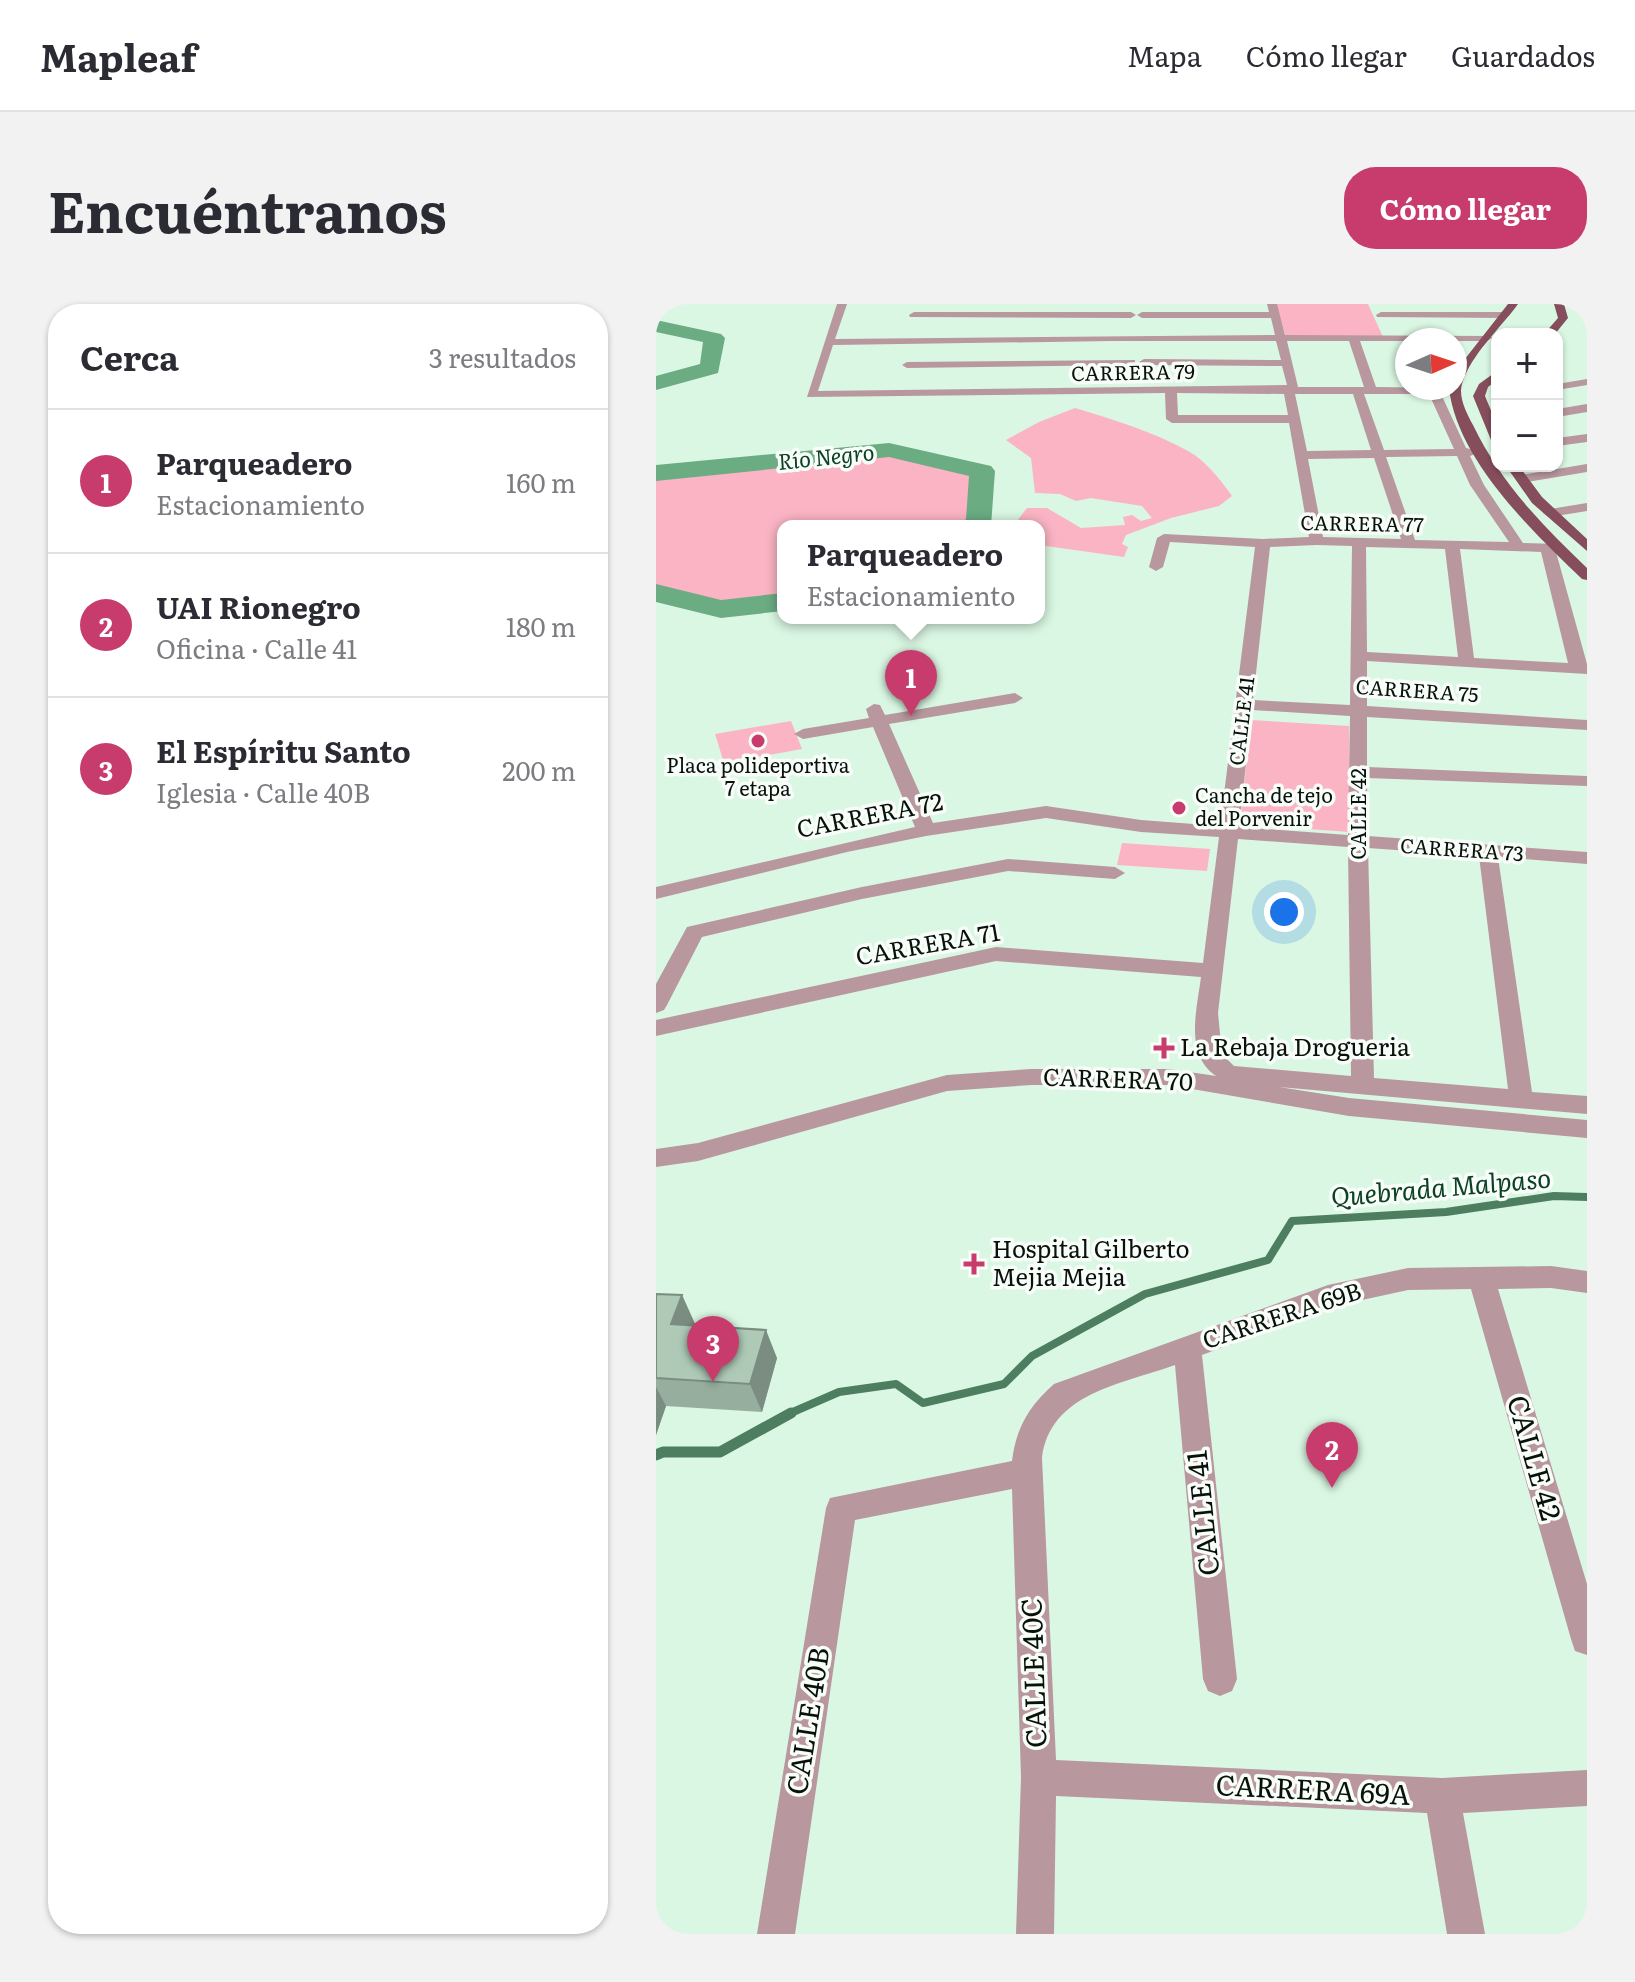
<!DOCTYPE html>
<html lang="es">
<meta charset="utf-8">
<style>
:root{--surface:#fff;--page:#f2f2f3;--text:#2b2b33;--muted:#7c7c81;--line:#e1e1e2;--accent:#c83c6d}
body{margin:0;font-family:Literata,serif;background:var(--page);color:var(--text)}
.controls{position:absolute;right:24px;top:24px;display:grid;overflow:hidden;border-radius:16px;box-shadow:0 2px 6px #0004}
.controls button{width:72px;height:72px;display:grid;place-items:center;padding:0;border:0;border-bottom:2px solid var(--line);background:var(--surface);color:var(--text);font:40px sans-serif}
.compass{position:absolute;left:739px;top:24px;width:72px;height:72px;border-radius:50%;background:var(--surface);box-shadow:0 2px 6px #0004;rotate:87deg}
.you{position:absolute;left:628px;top:608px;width:28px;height:28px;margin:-20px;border:6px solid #fff;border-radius:50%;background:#1a73e8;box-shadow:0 0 0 12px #1a73e833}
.badge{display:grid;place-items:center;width:52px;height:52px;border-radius:50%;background:var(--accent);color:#fff;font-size:26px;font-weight:700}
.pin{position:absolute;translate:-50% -66px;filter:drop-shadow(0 2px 4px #0008)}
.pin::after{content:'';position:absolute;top:42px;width:28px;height:24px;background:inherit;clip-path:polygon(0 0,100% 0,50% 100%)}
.popup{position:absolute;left:121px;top:216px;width:268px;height:104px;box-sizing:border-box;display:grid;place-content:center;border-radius:16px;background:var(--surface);filter:drop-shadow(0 2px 6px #0005);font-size:26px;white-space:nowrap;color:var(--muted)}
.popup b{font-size:30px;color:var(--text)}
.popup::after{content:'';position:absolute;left:50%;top:100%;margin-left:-16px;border:16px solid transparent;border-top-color:var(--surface)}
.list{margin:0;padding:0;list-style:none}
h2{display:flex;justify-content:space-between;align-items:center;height:104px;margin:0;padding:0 32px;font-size:34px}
h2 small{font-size:26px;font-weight:400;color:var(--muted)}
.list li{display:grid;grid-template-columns:52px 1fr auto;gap:24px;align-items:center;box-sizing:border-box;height:144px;padding:0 32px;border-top:2px solid var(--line)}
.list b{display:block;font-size:30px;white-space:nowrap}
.list p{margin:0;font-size:26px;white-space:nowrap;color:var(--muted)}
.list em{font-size:26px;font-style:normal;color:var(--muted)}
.map{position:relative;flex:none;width:931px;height:1630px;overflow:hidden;border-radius:32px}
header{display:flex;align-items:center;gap:48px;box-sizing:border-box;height:112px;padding:0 40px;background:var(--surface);border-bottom:2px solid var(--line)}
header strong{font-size:38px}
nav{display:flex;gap:44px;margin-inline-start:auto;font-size:28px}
.intro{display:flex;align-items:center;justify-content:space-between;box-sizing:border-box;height:192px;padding:0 48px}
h1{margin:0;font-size:56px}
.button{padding:20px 36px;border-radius:32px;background:var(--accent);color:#fff;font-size:28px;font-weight:700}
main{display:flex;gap:48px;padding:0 48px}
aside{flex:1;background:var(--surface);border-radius:32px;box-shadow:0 2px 6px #0004}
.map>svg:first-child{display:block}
.green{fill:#fbb4c4}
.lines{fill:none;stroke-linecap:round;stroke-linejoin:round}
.stream-far1{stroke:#4d7e5f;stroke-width:8}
.stream{stroke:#4d7e5f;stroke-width:11}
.river{fill:#6bac83;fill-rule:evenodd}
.minor{fill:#b8979e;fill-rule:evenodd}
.major{fill:#864e5d;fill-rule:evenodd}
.wall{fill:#96ae9d}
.shaded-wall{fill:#7a8d80}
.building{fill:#aecab7;stroke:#7a8d80;stroke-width:2}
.poi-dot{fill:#c83c6d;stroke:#f8fdf9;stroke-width:3}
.labels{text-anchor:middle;stroke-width:7;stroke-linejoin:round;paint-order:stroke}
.far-street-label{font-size:20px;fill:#08120b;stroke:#f8fdf9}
.far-poi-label{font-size:20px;fill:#08120b;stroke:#f8fdf9}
.far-water-label{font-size:22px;font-style:italic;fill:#0d4126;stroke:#f8fdf9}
.street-label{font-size:24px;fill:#08120b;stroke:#f8fdf9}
.poi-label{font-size:24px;fill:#08120b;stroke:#f8fdf9;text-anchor:start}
.water-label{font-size:26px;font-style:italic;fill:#0d4126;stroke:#f8fdf9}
.near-street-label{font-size:28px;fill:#08120b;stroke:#f8fdf9}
</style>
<header>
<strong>Mapleaf</strong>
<nav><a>Mapa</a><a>Cómo llegar</a><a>Guardados</a></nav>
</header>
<div class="intro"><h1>Encuéntranos</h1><a class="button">Cómo llegar</a></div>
<main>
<aside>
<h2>Cerca<small>3 resultados</small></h2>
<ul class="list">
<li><span class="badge">1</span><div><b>Parqueadero</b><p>Estacionamiento</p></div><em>160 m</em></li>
<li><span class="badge">2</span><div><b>UAI Rionegro</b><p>Oficina · Calle 41</p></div><em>180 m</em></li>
<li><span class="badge">3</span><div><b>El Espíritu Santo</b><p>Iglesia · Calle 40B</p></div><em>200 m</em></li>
</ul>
</aside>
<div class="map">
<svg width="931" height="1630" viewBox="0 0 931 1630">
<rect width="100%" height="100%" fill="#daf7e3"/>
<g class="green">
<path d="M620 0H712L727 33H630Z"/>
<path d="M419 104C456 115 498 128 532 147 550 157 564 175 576 192L563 202 515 214 470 231 466 240 472 243 468 253 383 241V222H357L371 204H391L425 224 469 221 467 213 476 211 485 217 496 214 486 202 435 194 420 197 404 190 379 189 375 154 350 136 383 118Z"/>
<path d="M233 146 326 167 323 219 316 222H127V298L65 305 0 289V169Z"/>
<path d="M595 416 693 422V528L584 520Z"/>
<path d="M135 417 146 445 68 459 59 430Z"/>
<path d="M466 539 554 545 551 567 461 561Z"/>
</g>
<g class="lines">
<path class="stream-far1" d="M130 1111 183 1088 240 1080 267 1099 348 1080 376 1052 489 990 612 956 636 917 790 908 898 892 931 893"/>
<path class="stream" d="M0 1151 7 1148H64L135 1109"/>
<g class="river">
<path d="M0 16 65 30 69 34 62 69 0 86V72L44 60 47 38 0 28Z"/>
<path d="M233 139 335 162 339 167 335 222H302L310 215 313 172 233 153 0 177V161Z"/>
<path d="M0 280 65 296 127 289V307L65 314 0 298Z"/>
</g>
<g class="minor">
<path d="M181 0H191L179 35 619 31 615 14H486L481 11 486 8H613L611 0H621L629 31 835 32 836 34 831 37H704L720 83 799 84 805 87 799 90H785L810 144 825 148 814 152 828 181 867 239 902 240 909 244 900 248 931 360V370L711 357V402L931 416V426L711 413V463L931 472V482L711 474 712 532 931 548V560L842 553 876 788 931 792V810L623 783 693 794 931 816V834L693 812 513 781H375L291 787 42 857 0 863V845L42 839 291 771 375 765H513L560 772C528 750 541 705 545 673L340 657 0 732V716L340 643 547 659 563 533 485 528 390 514 270 532 191 548 0 595V583L259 523 217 423 147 435 138 430 147 425 213 414 210 405 218 400 224 401 229 411 359 389 367 394 359 399 233 420 277 519 390 502 485 516 564 522 599 243 514 238 507 263 500 267 493 263 501 234 508 230 607 235 653 233 633 119H516L510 115 509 89 151 93ZM456 37H620L625 56 488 55 483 58 488 61 626 62 631 81 162 87 177 41ZM631 37H693L708 83H642ZM521 89 628 90 632 111H522ZM639 90H697L715 146 651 147ZM708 90H773L798 145 728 146ZM801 152 814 181 853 238 759 236 730 153ZM718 154 745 235 667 233 652 155ZM661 241 696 242 694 401 597 396 614 243ZM710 243 789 245 802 353 711 348ZM804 245 885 248 912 359 818 354ZM596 406 694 412 692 531 583 523ZM582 535 692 543 695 772 578 762 566 750 562 709ZM712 544 823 552 852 785 718 774Z"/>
<path d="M258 8H475L480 11 475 14 254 13 253 11Z"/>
<path d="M725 8H849L854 11 849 14 721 13 720 11Z"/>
<path d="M479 56V60L475 61 251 64 246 61 251 58Z"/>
<path d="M931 75V81L901 86V80Z"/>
<path d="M931 100V108L901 113V105Z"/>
<path d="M931 130V138L901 142V134Z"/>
<path d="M931 160V168L865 179 859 175 865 171Z"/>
<path d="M931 199V207L894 213 887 209 894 205Z"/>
<path d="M352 555 459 563 469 569 459 575 352 567 206 595 46 633 11 701 8 706 0 709V680L31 623 206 583Z"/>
<path d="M895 962 931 967V989L895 984 842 985 931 1280V1351L919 1347 915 1335 815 985 752 986 674 1003 546 1051 581 1375 576 1387 564 1392 552 1387 547 1375 519 1061C466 1080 394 1089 386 1154L400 1456 786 1474 931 1466V1502L807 1509 829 1630H791L771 1509 400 1492 398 1630H360L365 1473 356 1185 199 1216 139 1630H101L170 1204 174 1194 356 1157C360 1124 373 1102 398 1080L672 981 752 964Z"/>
</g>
<g class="major">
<path d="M852 0H862C844 25 815 50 806 80 802 93 811 110 817 121 845 179 885 220 931 264V276L926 275C877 228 801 156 793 84H799V71L805 60Z"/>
<path d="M898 0H908L912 14 899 30H888L902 14Z"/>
<path d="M841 67V76L832 83 829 92 841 121V140L835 136 817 92 823 80Z"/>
<path d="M850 162H863L886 193 931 235V247L876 199Z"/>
</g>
</g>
<path class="wall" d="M0 990 26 991 39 1020V1022L121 1054 106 1108 10 1102 0 1131Z"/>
<g class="shaded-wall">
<path d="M26 991 39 1020 29 1049 15 1020Z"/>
<path d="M110 1026 121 1054 106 1108 94 1080Z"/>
<path d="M0 1083 10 1102 0 1131Z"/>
</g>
<path class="building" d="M0 990 26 991 15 1020 110 1026 94 1080 0 1074Z"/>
<g class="poi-dot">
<circle cx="102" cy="437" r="8"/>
<circle cx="523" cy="504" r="8"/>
<path d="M504 732h8v8h8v8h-8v8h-8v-8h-8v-8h8z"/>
<path d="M314 948h8v8h8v8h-8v8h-8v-8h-8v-8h8z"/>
</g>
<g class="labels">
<g class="far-street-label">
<text transform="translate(477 69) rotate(-1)" y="7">CARRERA 79</text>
<text transform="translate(706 220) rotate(1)" y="7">CARRERA 77</text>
<text transform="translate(761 387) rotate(4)" y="7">CARRERA 75</text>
<text transform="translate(586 417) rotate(-83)" y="7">CALLE 41</text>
<text transform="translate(703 510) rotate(-90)" y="7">CALLE 42</text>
<text transform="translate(806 546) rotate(4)" y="7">CARRERA 73</text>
</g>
<g class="far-poi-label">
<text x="102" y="469">Placa polideportiva<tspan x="102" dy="23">7 etapa</tspan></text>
<text x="539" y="499" text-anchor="start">Cancha de tejo<tspan x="539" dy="23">del Porvenir</tspan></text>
</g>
<g class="far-water-label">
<text transform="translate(170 153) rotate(-6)" y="8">Río Negro</text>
</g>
<g class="street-label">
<text transform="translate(214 512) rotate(-11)" y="8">CARRERA 72</text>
<text transform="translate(272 641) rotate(-10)" y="8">CARRERA 71</text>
<text transform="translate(462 776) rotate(2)" y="8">CARRERA 70</text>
<text transform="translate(626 1012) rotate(-18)" y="8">CARRERA 69B</text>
</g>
<g class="poi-label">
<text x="524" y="752">La Rebaja Drogueria</text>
<text x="336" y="954">Hospital Gilberto<tspan x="336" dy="28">Mejia Mejia</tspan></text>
</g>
<g class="water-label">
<text transform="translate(785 884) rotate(-5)" y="9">Quebrada Malpaso</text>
</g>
<g class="near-street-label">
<text transform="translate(878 1154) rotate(74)" y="10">CALLE 42</text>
<text transform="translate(547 1209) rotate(-96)" y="10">CALLE 41</text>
<text transform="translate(378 1369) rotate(-92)" y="10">CALLE 40C</text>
<text transform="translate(152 1417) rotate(-81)" y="10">CALLE 40B</text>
<text transform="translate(657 1486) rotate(3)" y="10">CARRERA 69A</text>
</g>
</g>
</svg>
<div class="controls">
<button>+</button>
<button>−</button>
</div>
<svg class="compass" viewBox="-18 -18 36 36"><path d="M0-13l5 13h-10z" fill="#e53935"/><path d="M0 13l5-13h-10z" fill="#7c7c81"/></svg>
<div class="you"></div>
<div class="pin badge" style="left:255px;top:412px">1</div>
<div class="popup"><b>Parqueadero</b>Estacionamiento</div>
<div class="pin badge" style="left:676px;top:1184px">2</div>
<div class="pin badge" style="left:57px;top:1078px">3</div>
</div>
</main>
